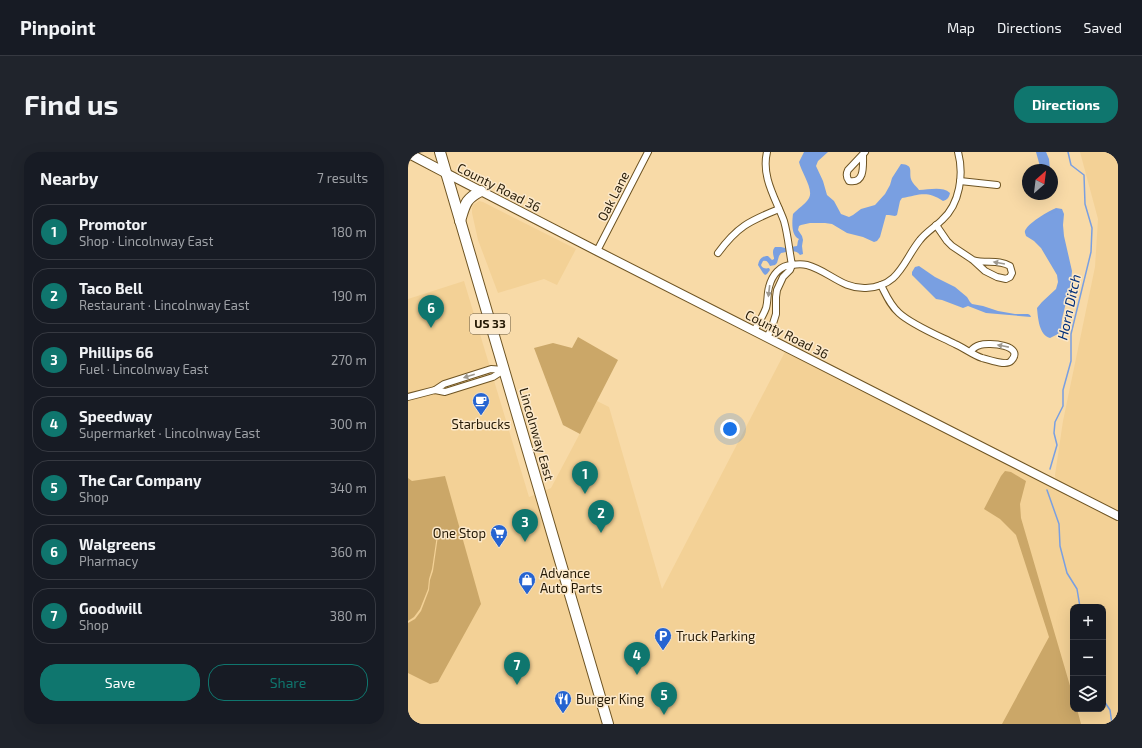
<!DOCTYPE html>
<meta charset="utf-8">
<style>
:root{--surface:#171b24;--page:#20242c;--text:#f1f3f6;--muted:#9ea1a6;--line:#363941;--accent:#0f766e}
body{margin:0;font-family:"Exo 2",sans-serif;background:var(--page);color:var(--text)}
.controls{position:absolute;right:12px;bottom:12px;display:grid;overflow:hidden;border-radius:8px;box-shadow:0 4px 16px #0002}
.controls button{width:36px;height:36px;display:grid;place-items:center;padding:0;border:0;border-bottom:1px solid var(--line);background:var(--surface);color:var(--text);font:20px sans-serif}
.compass{position:absolute;left:614px;top:12px;width:36px;height:36px;border-radius:50%;background:var(--surface);box-shadow:0 4px 16px #0002;rotate:28deg}
.you{position:absolute;left:322px;top:277px;width:14px;height:14px;margin:-10px;border:3px solid #fff;border-radius:50%;background:#1a73e8;box-shadow:0 0 0 6px #1a73e833}
.badge{display:grid;place-items:center;width:26px;height:26px;border-radius:50%;background:var(--accent);color:#fff;font-size:13px;font-weight:700}
.pin{position:absolute;translate:-50% -33px;filter:drop-shadow(0 1px 2px #0008)}
.pin::after{content:'';position:absolute;top:21px;width:14px;height:12px;background:inherit;clip-path:polygon(0 0,100% 0,50% 100%)}
.list{margin:0;padding:0;list-style:none}
h2{display:flex;justify-content:space-between;align-items:center;height:52px;margin:0;padding:0 16px;font-size:17px}
h2 small{font-size:13px;font-weight:400;color:var(--muted)}
.list li{display:grid;grid-template-columns:26px 1fr auto;gap:12px;align-items:center;box-sizing:border-box;height:56px;margin:0 8px 8px;padding:0 8px;border:1px solid var(--line);border-radius:16px}
.list b{display:block;font-size:15px;white-space:nowrap}
.list p{margin:0;font-size:13px;white-space:nowrap;color:var(--muted)}
.list em{font-size:13px;font-style:normal;color:var(--muted)}
.actions{display:flex;gap:8px;padding:12px 16px}
.actions a{flex:1;padding:9px 0;border:1px solid var(--accent);border-radius:16px;text-align:center;font-size:14px;color:var(--accent)}
.actions .main{background:var(--accent);color:#fff}
.icon{flex:none;width:22px;height:22px;fill:none;stroke:currentColor;stroke-width:2;stroke-linecap:round;stroke-linejoin:round}
.map{position:relative;flex:none;width:710px;height:572px;overflow:hidden;border-radius:16px}
header{display:flex;align-items:center;gap:24px;box-sizing:border-box;height:56px;padding:0 20px;background:var(--surface);border-bottom:1px solid var(--line)}
header strong{font-size:19px}
nav{display:flex;gap:22px;margin-inline-start:auto;font-size:14px}
.intro{display:flex;align-items:center;justify-content:space-between;box-sizing:border-box;height:96px;padding:0 24px}
h1{margin:0;font-size:28px}
.button{padding:10px 18px;border-radius:16px;background:var(--accent);color:#fff;font-size:14px;font-weight:700}
main{display:flex;gap:24px;padding:0 24px}
aside{flex:1;background:var(--surface);border-radius:16px;box-shadow:0 4px 16px #0002}
.map>svg:first-child{display:block}
.built{fill:#f3d196;fill-rule:evenodd}
.green{fill:#cba768}
.water{fill:#799fe1}
.lines{fill:none;stroke-linecap:round;stroke-linejoin:round}
.stream{stroke:#799fe1;stroke-width:1.5}
.minor-casing{stroke:#6e5423;stroke-width:8}
.tertiary-casing{stroke:#6e5423;stroke-width:10}
.secondary-casing{stroke:#6e5423;stroke-width:11}
.trunk-casing{stroke:#6e5423;stroke-width:12}
.minor{stroke:#fff;stroke-width:6}
.tertiary{stroke:#fff;stroke-width:8}
.secondary{stroke:#fff;stroke-width:9}
.trunk{stroke:#fff;stroke-width:10}
.oneway{fill:#9d988f}
.labels{text-anchor:middle;stroke-width:3;stroke-linejoin:round;paint-order:stroke}
.shield{fill:#fce9cb;stroke:#665841;stroke-width:1}
.shield-label{font-size:12px;font-weight:bold;fill:#251a06}
.street-label{font-size:13px;fill:#251a06;stroke:#fce9cb}
.poi-label{font-size:13px;fill:#251a06;stroke:#fce9cb;text-anchor:start}
.water-label{font-size:14px;font-style:italic;fill:#022f7a;stroke:#fce9cb}
</style>
<header>
<strong>Pinpoint</strong>
<nav><a>Map</a><a>Directions</a><a>Saved</a></nav>
</header>
<div class="intro"><h1>Find us</h1><a class="button">Directions</a></div>
<main>
<aside>
<h2>Nearby<small>7 results</small></h2>
<ul class="list">
<li><span class="badge">1</span><div><b>Promotor</b><p>Shop · Lincolnway East</p></div><em>180 m</em></li>
<li><span class="badge">2</span><div><b>Taco Bell</b><p>Restaurant · Lincolnway East</p></div><em>190 m</em></li>
<li><span class="badge">3</span><div><b>Phillips 66</b><p>Fuel · Lincolnway East</p></div><em>270 m</em></li>
<li><span class="badge">4</span><div><b>Speedway</b><p>Supermarket · Lincolnway East</p></div><em>300 m</em></li>
<li><span class="badge">5</span><div><b>The Car Company</b><p>Shop</p></div><em>340 m</em></li>
<li><span class="badge">6</span><div><b>Walgreens</b><p>Pharmacy</p></div><em>360 m</em></li>
<li><span class="badge">7</span><div><b>Goodwill</b><p>Shop</p></div><em>380 m</em></li>
</ul>
<div class="actions"><a class="main">Save</a><a>Share</a></div>
</aside>
<div class="map">
<svg width="710" height="572" viewBox="0 0 710 572">
<rect width="100%" height="100%" fill="#f8daa7"/>
<g class="built">
<path d="M672 0H710V572H0V147L56 129 121 345 143 336 189 249 201 255 254 437 379 196 648 332 647 323 655 269 687 115 690 67ZM665 455H695V557H665Z"/>
<path d="M71 49 75 50 168 97 149 133 136 127 90 141 70 88 64 61V56L65 53Z"/>
</g>
<g class="green">
<path d="M170 185 210 208 172 282 155 273 126 196 145 191 164 196Z"/>
<path d="M597 319 603 320 618 329 612 352 613 366 665 544V557H669L673 572H594L641 485 608 383 592 367 576 357 593 324Z"/>
<path d="M37 324 73 452 30 530 22 532 0 521V471L7 467 13 459 21 438 22 428 25 419 30 384 29 383 24 417 21 427 20 437 12 457 6 465 0 469V326L4 329Z"/>
</g>
<g class="water">
<path d="M396 0H420L410 9 408 14 415 29 419 43 426 49 433 62 441 65 445 63 453 57 467 53 477 42 482 33 484 26 493 12C506 13 501 19 503 27 504 31 509 35 511 38 521 38 534 34 542 41 541 46 539 48 535 49 519 38 511 43 494 46L492 49 489 63 487 64 481 63H478L472 85 469 89 466 90 455 85 439 81 424 72 417 71H402L393 73 391 74 390 78 394 84 395 88 394 94 395 102 392 103C388 97 380 100 373 101L371 104 369 111 367 113 362 114C360 110 359 108 355 109L353 113C354 116 357 117 361 116L362 118 359 122 357 123 355 121 350 113C351 107 354 104 360 104L364 108 366 107V106C365 102 364 98 367 95H373L377 96 389 94C390 92 389 90 391 87 383 84 384 70 385 62 389 57 397 53 401 46 406 37 393 20 391 10Z"/>
<path d="M628 0H638L641 7 642 18H633Z"/>
<path d="M648 56 654 57 656 62 655 73 656 84 664 119 663 130 654 167 653 177 650 182 642 186C631 183 630 166 629 156L634 150 648 137 650 130 649 123 633 96 626 89 618 84C617 80 616 80 618 77 622 70 641 59 648 56Z"/>
<path d="M511 114 527 125 547 135 559 145 562 150 564 152 575 154 590 159 607 162H620L622 163 623 165 578 161 560 154 555 156 534 148 528 147 504 123V120L507 115Z"/>
</g>
<g class="lines">
<g class="stream">
<path d="M642 317 649 293 646 281 647 270 655 254V238L663 209V182L683 100 684 76 677 52 676 23 663 13 660 0"/>
<path d="M639 338 651 372 652 394 659 421 669 437 672 455"/>
<path d="M695 534 696 549 702 558 704 572"/>
</g>
<defs>
<g id="minor">
<path d="M359 0C353 25 368 47 376 69 380 83 381 98 384 113 389 112 395 112 399 113 421 119 434 137 458 136 492 134 495 109 512 88 518 80 527 75 534 68 552 52 556 22 550 0"/>
<path d="M455 3C455 14 457 32 441 29 438 25 438 22 440 18L457 0"/>
<path d="M552 29 589 33"/>
<path d="M528 73 539 89 544 94 565 108 577 119 589 125 598 127 602 125 604 121 602 114C590 107 578 112 565 108"/>
<path d="M189 99 240 0"/>
<path d="M310 101C329 75 341 69 371 57"/>
<path d="M473 133C478 143 482 153 491 161 504 173 531 184 547 192 556 196 565 203 574 206 581 208 599 214 603 209 618 193 580 190 572 193 568 194 565 196 562 200"/>
<path d="M346 179C350 172 355 164 358 156 360 149 359 142 361 135 364 123 372 113 384 113L382 118 375 125 369 138 368 145V162L363 178 359 185"/>
<path d="M27 238 36 232 83 217 96 218"/>
<path d="M0 245 27 238 37 240 85 225 96 218"/>
</g>
<path id="tertiary" d="M38 21 189 99 710 364"/>
<path id="secondary" d="M0 1 38 21"/>
<g id="trunk">
<path d="M32 0 200 572"/>
<path d="M52 69C57 53 57 47 73 39"/>
</g>
</defs>
<use href="#minor" class="minor-casing"/>
<use href="#tertiary" class="tertiary-casing"/>
<use href="#secondary" class="secondary-casing"/>
<use href="#trunk" class="trunk-casing"/>
<use href="#minor" class="minor"/>
<use href="#tertiary" class="tertiary"/>
<use href="#secondary" class="secondary"/>
<use href="#trunk" class="trunk"/>
</g>
<defs><path id="oneway-solid" d="M-6-.8H1V-3.2L6.5 0L1 3.2V.8H-6Z"/></defs>
<g class="oneway">
<use href="#oneway-solid" transform="translate(591 111) rotate(-170)"/>
<use href="#oneway-solid" transform="translate(361 139) rotate(97)"/>
<use href="#oneway-solid" transform="translate(595 194) rotate(-169)"/>
<use href="#oneway-solid" transform="translate(61 224) rotate(163)"/>
</g>
<defs>
<symbol id="cafe-pin" viewBox="-11 -11 22 30"><path d="M0 17L-7.5 6A9.5 9.5 0 1 1 7.5 6Z" fill="#2664d1" stroke="#fce9cb"/><path d="M-5.5-4.5H6V0H3Q3 3.5 0 3.5H-2.5Q-5.5 3.5-5.5 0ZM3-3.2v2h1.7v-2ZM-6 4.5H4V6H-6Z" fill="#fff"/></symbol>
<symbol id="supermarket-pin" viewBox="-11 -11 22 30"><path d="M0 17L-7.5 6A9.5 9.5 0 1 1 7.5 6Z" fill="#2664d1" stroke="#fce9cb"/><path d="M-6-5.5h2.5l.6 2H6L4.5 2H-2.5L-4.4-4H-6ZM-1.5 3.2a1.3 1.3 0 1 0 .1 0ZM3 3.2a1.3 1.3 0 1 0 .1 0Z" fill="#fff"/></symbol>
<symbol id="shop-pin" viewBox="-11 -11 22 30"><path d="M0 17L-7.5 6A9.5 9.5 0 1 1 7.5 6Z" fill="#2664d1" stroke="#fce9cb"/><path d="M-5-2.5h2.3a2.7 3.5 0 0 1 5.4 0H5L5.5 6h-11ZM-1.5-2.5h3a1.5 2.3 0 0 0-3 0Z" fill="#fff"/></symbol>
<symbol id="parking-pin" viewBox="-11 -11 22 30"><path d="M0 17L-7.5 6A9.5 9.5 0 1 1 7.5 6Z" fill="#2664d1" stroke="#fce9cb"/><path d="M-3.5-5.5H1a3.5 3.5 0 0 1 0 7H-1V5.5H-3.5ZM-1-3.4V-.6H.8a1.4 1.4 0 0 0 0-2.8Z" fill="#fff"/></symbol>
<symbol id="restaurant-pin" viewBox="-11 -11 22 30"><path d="M0 17L-7.5 6A9.5 9.5 0 1 1 7.5 6Z" fill="#2664d1" stroke="#fce9cb"/><path d="M-5-6h1v4h1v-4h1v4h1v-4h1v5L-1.5 .5V6h-2V.5L-5-1ZM5-6V6H3V1.5H1.5Q1.5-4 5-6Z" fill="#fff"/></symbol>
</defs>
<g fill-rule="evenodd">
<use href="#cafe-pin" x="63" y="239" width="20" height="27"/>
<use href="#supermarket-pin" x="81" y="371" width="20" height="27"/>
<use href="#shop-pin" x="109" y="418" width="20" height="27"/>
<use href="#parking-pin" x="245" y="474" width="20" height="27"/>
<use href="#restaurant-pin" x="145" y="537" width="20" height="27"/>
</g>
<g class="labels">
<rect class="shield" x="62" y="162" width="40" height="20" rx="3"/>
<g class="shield-label">
<text x="82" y="176">US 33</text>
</g>
<g class="street-label">
<text transform="translate(91 35) rotate(27)" y="5">County Road 36</text>
<text transform="translate(205 44) rotate(-63)" y="5">Oak Lane</text>
<text transform="translate(379 182) rotate(27)" y="5">County Road 36</text>
<text transform="translate(129 282) rotate(74)" y="5">Lincolnway East</text>
</g>
<g class="poi-label">
<text x="73" y="277" text-anchor="middle">Starbucks</text>
<text x="78" y="386" text-anchor="end">One Stop</text>
<text x="132" y="426">Advance<tspan x="132" dy="15">Auto Parts</tspan></text>
<text x="268" y="489">Truck Parking</text>
<text x="168" y="552">Burger King</text>
</g>
<g class="water-label">
<text transform="translate(661 155) rotate(-78)" y="5">Horn Ditch</text>
</g>
</g>
</svg>
<div class="controls">
<button>+</button>
<button>−</button>
<button><svg class="icon" aria-label="layers" viewBox="0 0 24 24"><path d="M12 4l9 5-9 5-9-5zM3 14l9 5 9-5"/></svg></button>
</div>
<svg class="compass" viewBox="-18 -18 36 36"><path d="M0-13l5 13h-10z" fill="#e53935"/><path d="M0 13l5-13h-10z" fill="#9ea1a6"/></svg>
<div class="you"></div>
<div class="pin badge" style="left:177px;top:342px">1</div>
<div class="pin badge" style="left:193px;top:381px">2</div>
<div class="pin badge" style="left:117px;top:390px">3</div>
<div class="pin badge" style="left:229px;top:523px">4</div>
<div class="pin badge" style="left:256px;top:563px">5</div>
<div class="pin badge" style="left:23px;top:176px">6</div>
<div class="pin badge" style="left:109px;top:533px">7</div>
</div>
</main>
